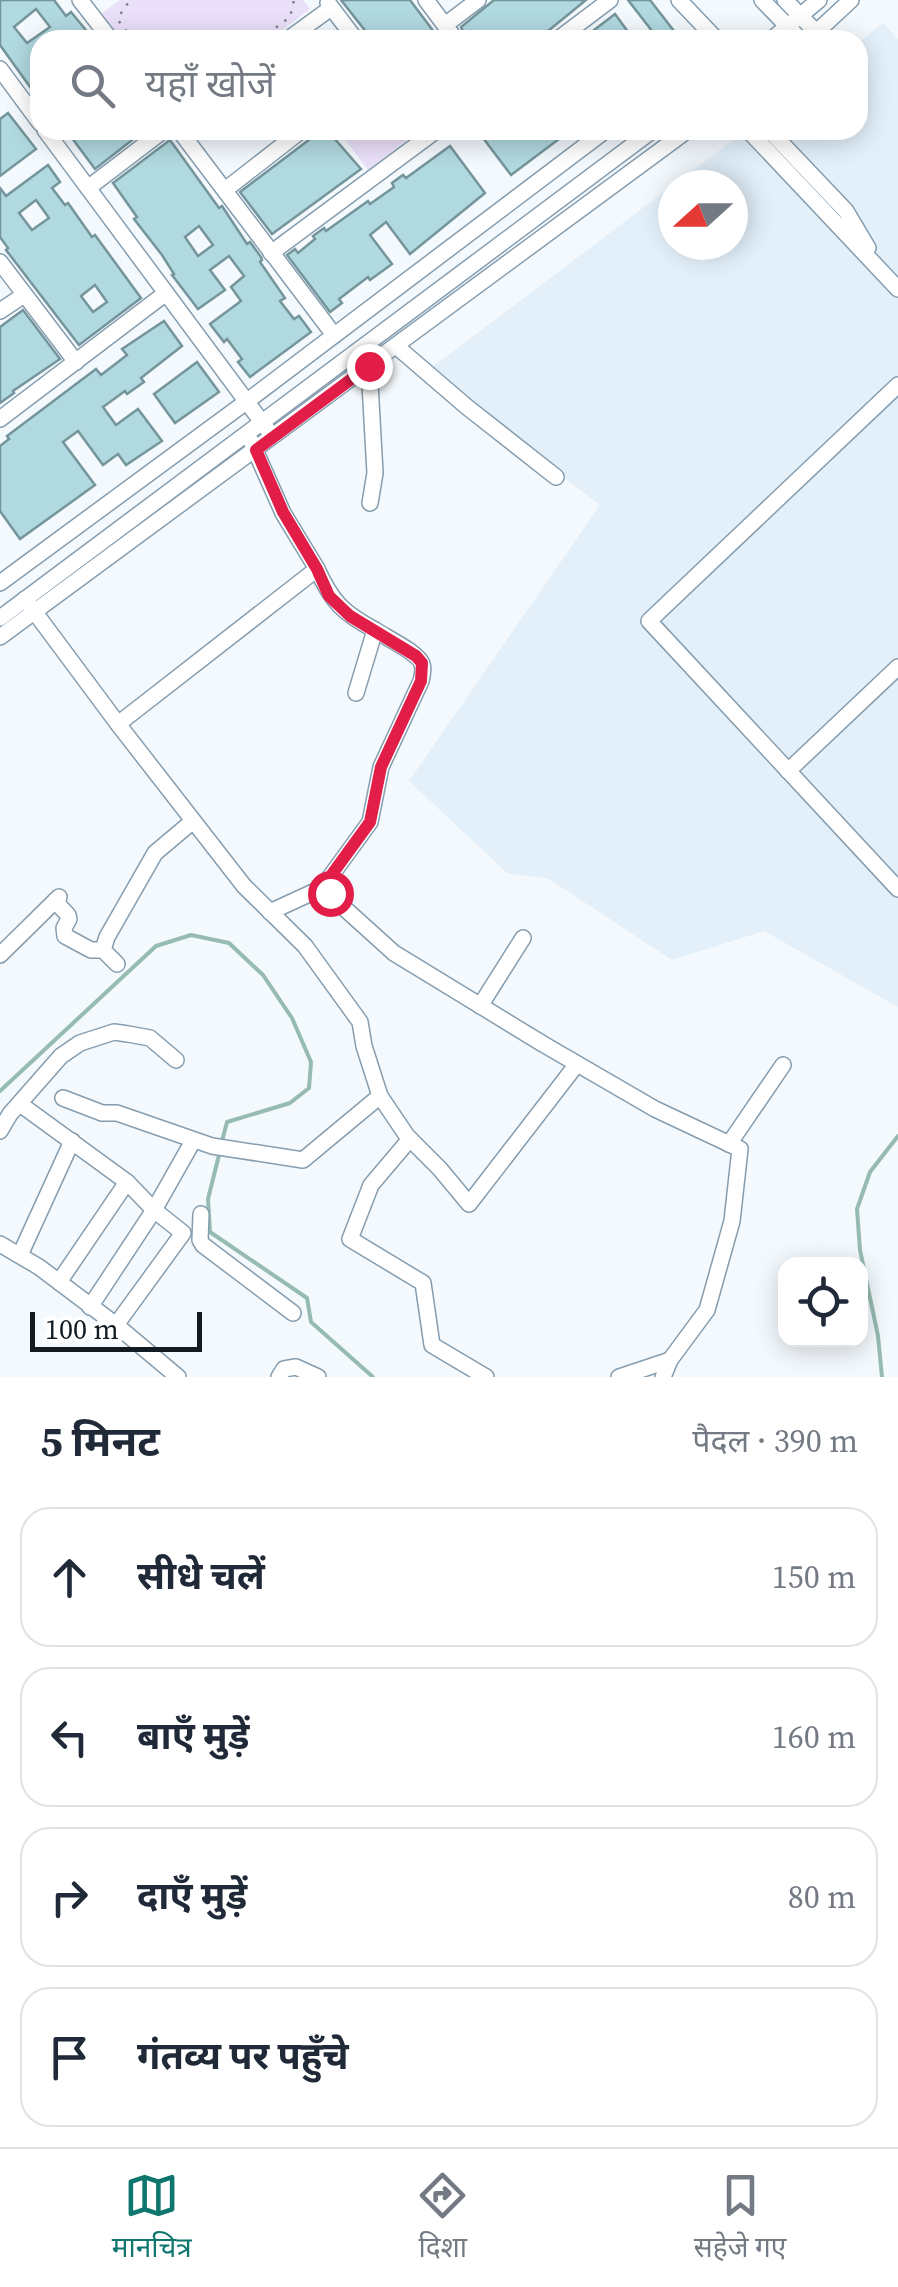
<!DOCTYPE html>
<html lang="hi">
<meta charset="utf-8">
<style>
:root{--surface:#fff;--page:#f6f6f7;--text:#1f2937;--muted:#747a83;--line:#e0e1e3;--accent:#0f766e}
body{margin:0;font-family:"Source Serif 4","Noto Sans Devanagari",serif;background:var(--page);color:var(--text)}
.controls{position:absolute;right:30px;bottom:30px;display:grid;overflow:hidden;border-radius:20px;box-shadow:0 5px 25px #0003}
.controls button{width:90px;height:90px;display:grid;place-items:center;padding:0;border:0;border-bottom:2px solid var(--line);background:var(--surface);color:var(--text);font:50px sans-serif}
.compass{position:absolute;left:658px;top:170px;width:90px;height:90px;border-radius:50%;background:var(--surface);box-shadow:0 5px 25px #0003;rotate:249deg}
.scale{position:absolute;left:30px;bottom:25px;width:172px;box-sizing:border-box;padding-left:10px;border:5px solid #111b21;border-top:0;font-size:28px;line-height:35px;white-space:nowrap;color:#111b21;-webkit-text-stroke:8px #fff;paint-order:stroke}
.stop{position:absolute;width:30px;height:30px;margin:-22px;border:8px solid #e11d48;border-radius:50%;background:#fff}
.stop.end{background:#e11d48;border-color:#fff;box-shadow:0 2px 10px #0008}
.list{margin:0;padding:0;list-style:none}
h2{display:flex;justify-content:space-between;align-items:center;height:130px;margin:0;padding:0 40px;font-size:42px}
h2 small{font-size:32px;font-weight:400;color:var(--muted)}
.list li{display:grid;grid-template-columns:65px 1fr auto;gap:30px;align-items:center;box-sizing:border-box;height:140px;margin:0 20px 20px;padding:0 20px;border:2px solid var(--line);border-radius:30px}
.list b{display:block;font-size:38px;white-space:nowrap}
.list em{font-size:32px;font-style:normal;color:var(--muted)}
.icon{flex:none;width:55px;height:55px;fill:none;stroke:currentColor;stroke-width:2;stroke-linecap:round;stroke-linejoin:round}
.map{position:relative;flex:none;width:898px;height:1377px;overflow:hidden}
.search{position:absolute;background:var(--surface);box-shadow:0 5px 25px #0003;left:30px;right:30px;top:30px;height:110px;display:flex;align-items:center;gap:25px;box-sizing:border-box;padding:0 35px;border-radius:30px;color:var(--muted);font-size:38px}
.sheet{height:770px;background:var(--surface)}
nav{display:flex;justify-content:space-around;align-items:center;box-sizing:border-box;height:140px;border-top:2px solid var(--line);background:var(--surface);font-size:28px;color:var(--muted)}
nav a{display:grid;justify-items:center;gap:5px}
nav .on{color:var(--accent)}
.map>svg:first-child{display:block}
.built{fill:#e3f0fa}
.green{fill:#ebe0fa}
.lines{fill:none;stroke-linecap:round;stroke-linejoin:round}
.stream{stroke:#96bbb1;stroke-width:4}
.building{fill:#b1d9e0;stroke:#74959b;stroke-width:2.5;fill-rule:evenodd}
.minor-casing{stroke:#859daf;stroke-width:18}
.path{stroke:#7e868b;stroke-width:2.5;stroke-dasharray:2.5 8;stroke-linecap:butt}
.minor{stroke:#fff;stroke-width:15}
.route{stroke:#e11d48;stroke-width:12}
</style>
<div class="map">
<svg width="898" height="1377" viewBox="0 0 898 1377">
<rect width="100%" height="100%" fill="#f4f9fd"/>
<path class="built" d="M883 23 898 39V1007L764 931 672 960 549 879 507 873 409 781 600 505 426 372 673 185V245H733V185H674L746 130H858V43Z"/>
<g class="green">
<path d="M120 0H303L310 9 269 40H114L97 17Z"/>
<path d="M338 130H414L416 133 368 170Z"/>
</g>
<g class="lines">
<g class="stream">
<path d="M0 1091 156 946 191 935 229 943 263 975 292 1018 311 1062 309 1088 290 1103 227 1122 222 1141"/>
<path d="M220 1151 208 1199 210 1232 307 1298 311 1322 373 1377"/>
<path d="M882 1377 878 1336 860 1250 857 1209 870 1172 898 1136"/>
</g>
</g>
<g class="building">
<path d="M0 0H54L66 16 71 12 94 40H40V97L34 90 33 91 0 45ZM36 9 50 27 27 43 14 27Z"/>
<path d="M341 0H410L440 40H367V33Z"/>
<path d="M494 0H586L537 40H467L461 27Z"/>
<path d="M628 0H650L681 40H659Z"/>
<path d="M615 14 634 40H581Z"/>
<path d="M8 113 36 149 0 176V119Z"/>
<path d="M66 130H107L112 136 119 130H145L95 169Z"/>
<path d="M322 130H327L361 169 272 234 240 192Z"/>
<path d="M477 130H565L557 136 559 139 511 175Z"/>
<path d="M170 140 219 208 222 206 247 244 250 242 261 257 262 260 260 262 285 298 280 301 294 319 299 316 311 332 250 377 238 362 242 359 227 339 224 342 210 324 241 301 231 287 244 276 229 256 210 270 225 290 198 309 172 275 174 274 162 255 134 219 137 217 113 183ZM199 226 213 245 198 256 185 237Z"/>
<path d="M450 146 485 193 410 254 386 222 370 235 392 264 370 280 368 277 339 299 342 303 330 312 287 255 295 249 298 253 315 239 313 236 324 228 326 231 368 201 370 204 394 187 392 183 403 175 406 178Z"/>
<path d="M48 165 60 182 52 188 65 205 68 203 92 237 95 235 141 298 79 345 6 250 8 248 0 237V188L6 196ZM36 200 49 218 32 230 19 213ZM95 285 107 302 93 312 81 296Z"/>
<path d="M23 310 60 359 13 391 14 393 0 403V327Z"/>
<path d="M164 321 182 346 141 378 144 382 127 394 125 391 103 407 116 425 138 409 162 441 126 465 118 454 103 465 78 431 63 442 95 485 20 539 0 511V446L9 439 7 436 96 369 101 375 127 355 122 349Z"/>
<path d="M197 362 219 392 175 423 154 394Z"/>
</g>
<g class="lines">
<defs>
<g id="minor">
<path d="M80 0 111 40"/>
<path d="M426 0 456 40"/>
<path d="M679 0 717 40"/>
<path d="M762 0 801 40"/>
<path d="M785 0 817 33"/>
<path d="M328 3 356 40"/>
<path d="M445 25 478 0"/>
<path d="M287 40 331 8"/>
<path d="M557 40 610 0"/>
<path d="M771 40 819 0"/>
<path d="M808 40 851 0"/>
<path d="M0 69 40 123"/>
<path d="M45 130 267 429"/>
<path d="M179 130 334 335"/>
<path d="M748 130 898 289"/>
<path d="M769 130 846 211 868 248"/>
<path d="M88 188 164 130"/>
<path d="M225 190 302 130"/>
<path d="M271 253 437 130"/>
<path d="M0 262 76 362"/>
<path d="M0 311 24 295"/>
<path d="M396 346 467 407 556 477"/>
<path d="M369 366 375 473 370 503"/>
<path d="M898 385 649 621 898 889"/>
<path d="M0 419 166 293"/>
<path d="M317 569C332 602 343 613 375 630L356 693"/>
<path d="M0 583 246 402 606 130"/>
<path d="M25 599 118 724 244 886 305 946 360 1022 364 1046 380 1096 407 1136 440 1169 469 1204 577 1064"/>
<path d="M0 618 653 130"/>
<path d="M0 637 688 130"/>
<path d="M118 724 317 569 283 513 251 441"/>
<path d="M788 771 898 667"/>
<path d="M322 888 370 822 381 767 421 681C422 677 424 669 422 664 419 653 385 637 375 630"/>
<path d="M55 901 68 915 69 919 64 928 65 936 91 950H103"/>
<path d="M270 912 322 888 394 953 543 1044 655 1109 740 1149 732 1221 707 1310 670 1360 663 1377"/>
<path d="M0 955 59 897"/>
<path d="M117 964 103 950 107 937 155 853 193 821"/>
<path d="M480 1006 523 938"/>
<path d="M63 1098 102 1113H117L212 1146 303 1160 380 1096"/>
<path d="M20 1104 127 1182"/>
<path d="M0 1131 10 1114 61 1056 80 1043 114 1032 128 1034 150 1038 176 1060"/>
<path d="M410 1139 371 1185 350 1239 423 1283 432 1345 486 1377"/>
<path d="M729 1144 783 1065"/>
<path d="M201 1214 200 1240 203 1245 293 1313"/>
<path d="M0 1244 39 1267 59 1282"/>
<path d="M20 1255 72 1141"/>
<path d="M90 1307 154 1210 193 1141"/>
<path d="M116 1325 183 1233 154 1210 127 1182 59 1282 116 1325 178 1377"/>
<path d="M279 1377 284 1369 296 1367 318 1377"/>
<path d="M619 1377 670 1360"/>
</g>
</defs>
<use href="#minor" class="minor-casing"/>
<g class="path">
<path d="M133 40 118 20 124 7 133 0"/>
<path d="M259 40 290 17 294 0"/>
</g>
<use href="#minor" class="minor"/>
</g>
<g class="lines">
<path class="route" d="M330 893 322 888 370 822 381 767 421 681 422 663 416 656 350 616 329 596 317 569 283 512 256 450 369 366"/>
</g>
</svg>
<div class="controls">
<button><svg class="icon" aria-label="locate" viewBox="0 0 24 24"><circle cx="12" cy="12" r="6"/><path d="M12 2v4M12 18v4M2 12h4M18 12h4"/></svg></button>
</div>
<svg class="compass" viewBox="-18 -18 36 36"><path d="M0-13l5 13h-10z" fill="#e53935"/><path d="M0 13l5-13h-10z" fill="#747a83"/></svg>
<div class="scale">100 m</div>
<div class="stop" style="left:330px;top:893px"></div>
<div class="stop end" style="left:369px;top:366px"></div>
<div class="search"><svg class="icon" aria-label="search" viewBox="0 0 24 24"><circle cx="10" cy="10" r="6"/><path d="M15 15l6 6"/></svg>यहाँ खोजें</div>
</div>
<section class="sheet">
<h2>5 मिनट<small>पैदल · 390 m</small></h2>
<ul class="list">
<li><svg class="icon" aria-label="ahead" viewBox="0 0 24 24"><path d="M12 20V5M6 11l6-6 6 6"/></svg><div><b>सीधे चलें</b></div><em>150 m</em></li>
<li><svg class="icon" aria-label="left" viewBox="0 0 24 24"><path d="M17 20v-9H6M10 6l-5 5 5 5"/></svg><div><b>बाएँ मुड़ें</b></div><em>160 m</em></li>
<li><svg class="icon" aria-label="right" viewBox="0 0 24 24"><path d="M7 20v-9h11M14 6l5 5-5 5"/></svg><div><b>दाएँ मुड़ें</b></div><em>80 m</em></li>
<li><svg class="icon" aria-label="arrive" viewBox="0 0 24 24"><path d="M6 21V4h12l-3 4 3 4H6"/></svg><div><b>गंतव्य पर पहुँचे</b></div></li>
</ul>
</section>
<nav>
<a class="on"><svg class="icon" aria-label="map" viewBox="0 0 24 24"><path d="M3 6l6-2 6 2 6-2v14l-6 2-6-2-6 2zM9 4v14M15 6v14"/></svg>मानचित्र</a>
<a><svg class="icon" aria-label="directions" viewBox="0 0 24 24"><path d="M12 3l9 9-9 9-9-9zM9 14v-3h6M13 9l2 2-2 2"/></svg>दिशा</a>
<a><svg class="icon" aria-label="saved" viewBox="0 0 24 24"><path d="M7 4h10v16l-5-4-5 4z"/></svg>सहेजे गए</a>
</nav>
